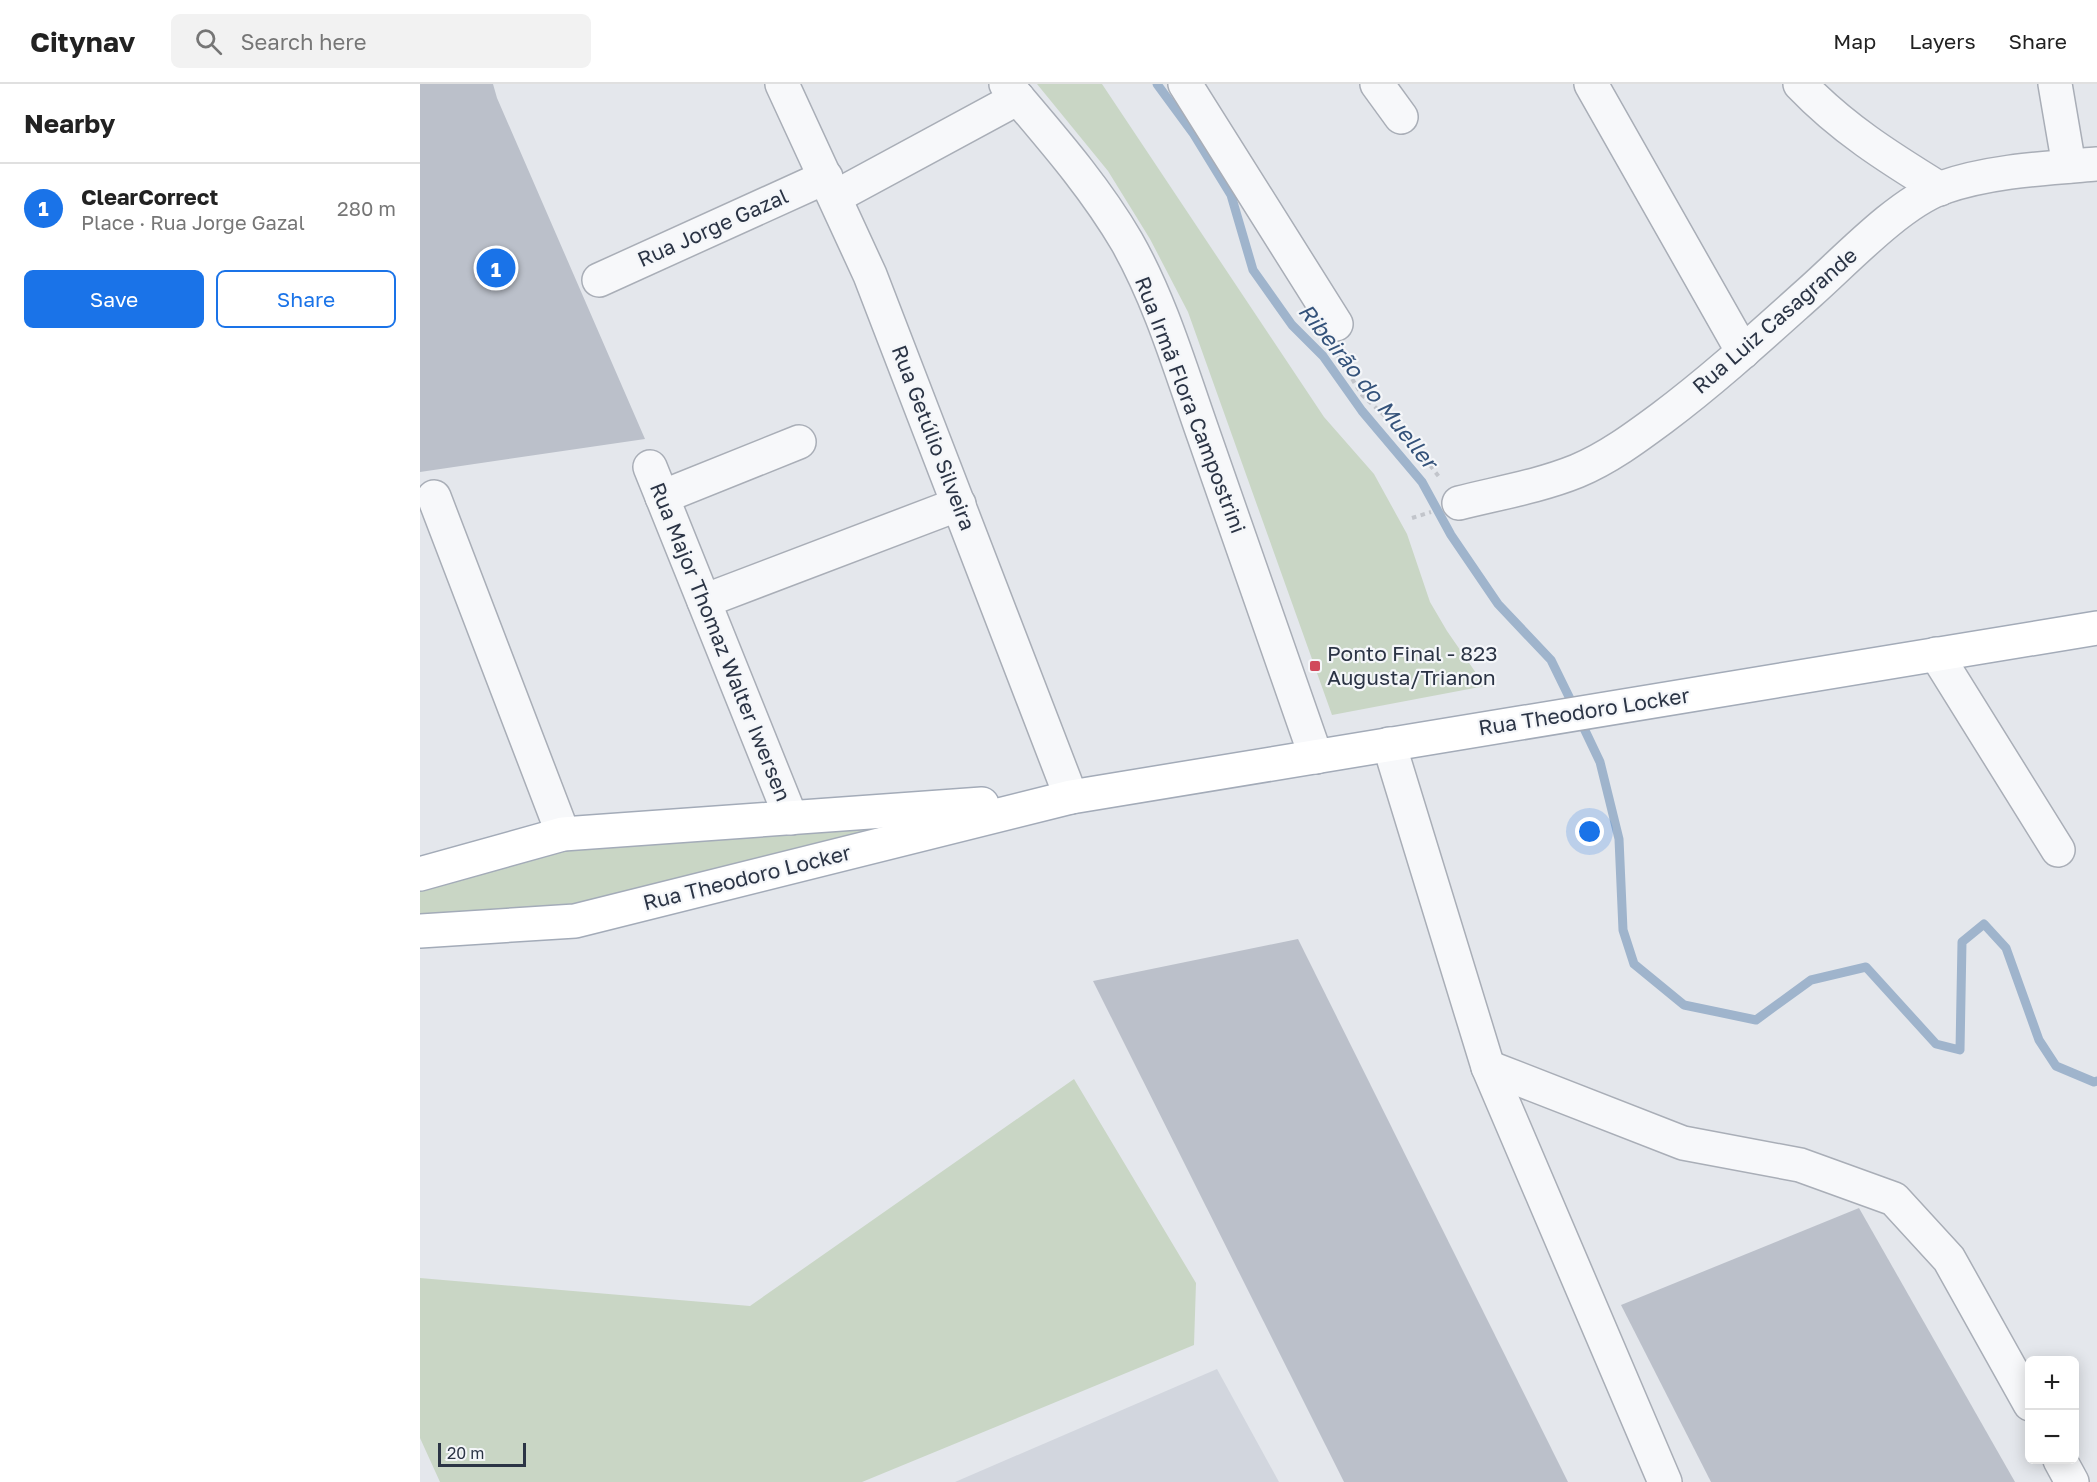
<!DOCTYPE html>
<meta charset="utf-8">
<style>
:root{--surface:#fff;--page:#f2f2f2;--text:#222;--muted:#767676;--line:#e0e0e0;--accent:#1a73e8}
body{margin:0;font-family:"Golos Text",sans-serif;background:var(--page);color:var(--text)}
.controls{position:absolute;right:18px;bottom:18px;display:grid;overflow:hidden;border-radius:9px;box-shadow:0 3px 15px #0003}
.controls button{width:54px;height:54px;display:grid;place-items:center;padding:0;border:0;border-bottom:2px solid var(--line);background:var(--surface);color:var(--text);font:30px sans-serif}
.scale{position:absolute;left:18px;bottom:15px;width:88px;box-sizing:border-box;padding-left:6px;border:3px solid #2b3445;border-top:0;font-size:16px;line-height:21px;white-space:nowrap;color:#2b3445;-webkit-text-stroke:4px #f4f6f9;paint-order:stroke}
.you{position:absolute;left:1170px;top:748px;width:21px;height:21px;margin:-15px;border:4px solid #fff;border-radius:50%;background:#1a73e8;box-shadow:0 0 0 9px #1a73e833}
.badge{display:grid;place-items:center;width:39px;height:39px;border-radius:50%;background:var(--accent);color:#fff;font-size:20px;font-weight:700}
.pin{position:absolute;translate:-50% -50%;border:3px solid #fff;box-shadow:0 2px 6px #0006}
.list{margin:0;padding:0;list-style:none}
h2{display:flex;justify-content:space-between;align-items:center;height:78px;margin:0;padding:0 24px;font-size:26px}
h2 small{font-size:20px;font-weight:400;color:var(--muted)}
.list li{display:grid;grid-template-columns:39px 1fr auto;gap:18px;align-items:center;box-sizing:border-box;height:90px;padding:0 24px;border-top:2px solid var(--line)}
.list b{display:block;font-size:22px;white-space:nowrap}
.list p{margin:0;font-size:20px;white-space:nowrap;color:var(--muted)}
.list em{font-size:20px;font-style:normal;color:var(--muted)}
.actions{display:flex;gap:12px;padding:18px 24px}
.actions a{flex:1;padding:14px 0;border:2px solid var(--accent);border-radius:9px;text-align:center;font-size:21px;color:var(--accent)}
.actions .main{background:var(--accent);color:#fff}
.icon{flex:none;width:33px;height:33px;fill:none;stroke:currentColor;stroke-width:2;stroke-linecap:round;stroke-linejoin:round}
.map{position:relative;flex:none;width:1677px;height:1398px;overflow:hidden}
header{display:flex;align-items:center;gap:36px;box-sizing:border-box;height:84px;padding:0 30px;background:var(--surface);border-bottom:2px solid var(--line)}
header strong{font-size:28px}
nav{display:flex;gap:33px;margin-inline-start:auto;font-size:21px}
.search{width:420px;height:54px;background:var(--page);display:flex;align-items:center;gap:15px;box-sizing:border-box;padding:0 21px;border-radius:9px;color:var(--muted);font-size:22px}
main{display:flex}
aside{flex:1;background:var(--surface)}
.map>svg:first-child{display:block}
.built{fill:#d2d6de}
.green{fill:#c9d6c5}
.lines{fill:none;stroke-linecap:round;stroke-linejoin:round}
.stream{stroke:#9fb4cc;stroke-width:9}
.building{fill:#bbc0ca}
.minor-casing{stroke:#a9aeb7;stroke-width:36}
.major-casing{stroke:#a3abb8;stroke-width:36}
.path{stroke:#c2c5cb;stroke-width:4;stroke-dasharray:4.5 4.5;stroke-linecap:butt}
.minor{stroke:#f7f8fa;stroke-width:33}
.major{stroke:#fff;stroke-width:33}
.poi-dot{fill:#d1495b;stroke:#f4f6f9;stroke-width:2}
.labels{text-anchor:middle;stroke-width:4.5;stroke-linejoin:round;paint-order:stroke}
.street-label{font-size:21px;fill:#2b3445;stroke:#f4f6f9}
.poi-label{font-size:21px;fill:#2b3445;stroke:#f4f6f9;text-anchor:start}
.water-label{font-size:22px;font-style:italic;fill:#34527a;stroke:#f4f6f9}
</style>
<header>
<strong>Citynav</strong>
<div class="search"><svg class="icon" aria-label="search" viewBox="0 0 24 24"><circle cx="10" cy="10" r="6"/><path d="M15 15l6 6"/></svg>Search here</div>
<nav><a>Map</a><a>Layers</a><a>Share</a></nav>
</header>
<main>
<aside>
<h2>Nearby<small></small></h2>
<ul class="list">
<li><span class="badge">1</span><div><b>ClearCorrect</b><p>Place · Rua Jorge Gazal</p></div><em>280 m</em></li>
</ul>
<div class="actions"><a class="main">Save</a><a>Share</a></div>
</aside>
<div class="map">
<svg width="1677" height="1398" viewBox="0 0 1677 1398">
<rect width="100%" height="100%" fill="#e4e7ec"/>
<path class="built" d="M797 1285 859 1398H535Z"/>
<g class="green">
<path d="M617 0H682L904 333 954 390 987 450 1010 518 1027 547 1065 602 912 631 768 228 730 155 688 87Z"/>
<path d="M525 732 169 825 0 837V804L163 761Z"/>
<path d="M654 995 776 1199 774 1261 442 1398H20L0 1354V1194L330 1222Z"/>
</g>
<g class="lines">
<g class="stream">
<path d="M737 0 773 49 811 111 833 186 872 241 903 272 942 327 1002 398 1031 451 1078 520 1131 576 1154 623"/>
<path d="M1160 636 1180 678 1199 755 1203 846 1214 880 1264 921 1336 936 1391 896 1446 883 1516 960 1540 966 1542 858 1564 840 1586 864 1619 956 1636 982 1674 998 1677 997"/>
</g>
</g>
<g class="building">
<path d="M0 0H73L77 14 225 355 0 388Z"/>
<path d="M878 855 1148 1398H924L673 897Z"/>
<path d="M1439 1124 1595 1398H1291L1201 1221Z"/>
</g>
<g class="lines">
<defs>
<g id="minor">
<path d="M362 0 450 191 651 713"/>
<path d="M586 0C629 51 673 100 707 158 741 218 761 287 784 352 822 459 859 566 896 673"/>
<path d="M765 0 916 240"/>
<path d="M957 0 981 33"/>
<path d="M1171 0 1323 268"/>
<path d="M1380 0C1422 44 1468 73 1520 105"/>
<path d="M1635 0 1649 82"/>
<path d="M415 113 598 14"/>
<path d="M179 196 406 93"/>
<path d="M230 383 371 734"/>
<path d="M14 413 143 750"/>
<path d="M242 413 379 358"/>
<path d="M1039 419C1079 409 1120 402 1157 387 1188 374 1215 354 1242 334 1294 295 1342 251 1390 208 1425 177 1478 120 1521 104 1568 87 1627 84 1677 80"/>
<path d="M284 517 539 420"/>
<path d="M1516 570 1638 766"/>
<path d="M969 660 1068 983 1245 1398"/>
<path d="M1068 983 1263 1059 1380 1081 1474 1115 1529 1175 1610 1320"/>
<path d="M1640 1376 1652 1398"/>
</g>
<g id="major">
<path d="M0 790 143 750 562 720"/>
<path d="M0 847 155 837 651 713 1677 544"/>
</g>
</defs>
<use href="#minor" class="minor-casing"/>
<use href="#major" class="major-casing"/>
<g class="path">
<path d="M918 272 942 311 988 353 1020 394"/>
<path d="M992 434 1011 428"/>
</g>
<use href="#minor" class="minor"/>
<use href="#major" class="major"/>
</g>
<rect class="poi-dot" x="889" y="576" width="12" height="12" rx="3"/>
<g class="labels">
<g class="street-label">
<text transform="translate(293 144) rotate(-24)" y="7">Rua Jorge Gazal</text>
<text transform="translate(1355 237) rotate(-41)" y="7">Rua Luiz Casagrande</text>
<text transform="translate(770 321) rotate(69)" y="7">Rua Irmã Flora Campostrini</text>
<text transform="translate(513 354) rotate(69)" y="7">Rua Getúlio Silveira</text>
<text transform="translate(300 558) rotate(68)" y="7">Rua Major Thomaz Walter Iwersen</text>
<text transform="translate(1164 628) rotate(-9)" y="7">Rua Theodoro Locker</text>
<text transform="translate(327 794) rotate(-14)" y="7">Rua Theodoro Locker</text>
</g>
<g class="poi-label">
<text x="907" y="577">Ponto Final - 823<tspan x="907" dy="24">Augusta/Trianon</tspan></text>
</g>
<g class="water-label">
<text transform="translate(948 302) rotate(51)" y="8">Ribeirão do Mueller</text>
</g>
</g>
</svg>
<div class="controls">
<button>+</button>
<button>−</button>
</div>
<div class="scale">20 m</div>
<div class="you"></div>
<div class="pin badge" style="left:76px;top:184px">1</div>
</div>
</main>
